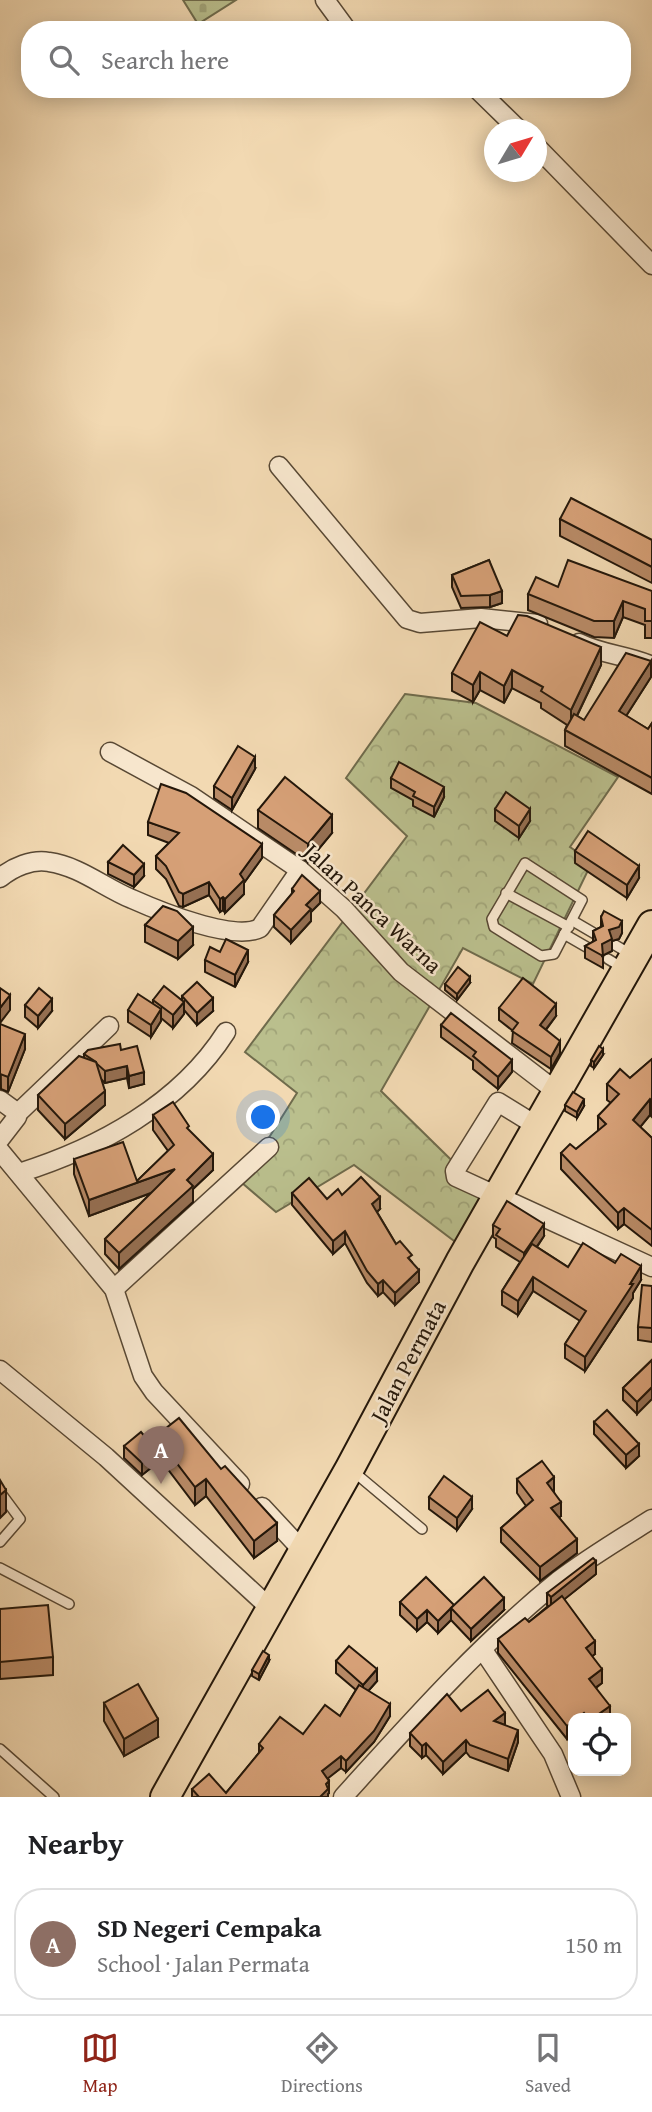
<!DOCTYPE html>
<meta charset="utf-8">
<style>
:root{--surface:#fff;--page:#f2f2f2;--text:#202124;--muted:#757577;--line:#e0e0e0;--accent:#8f2418}
body{margin:0;font-family:"Gentium Book Plus",serif;background:var(--page);color:var(--text)}
.controls{position:absolute;right:21px;bottom:21px;display:grid;overflow:hidden;border-radius:14px;box-shadow:0 4px 18px #0003}
.controls button{width:63px;height:63px;display:grid;place-items:center;padding:0;border:0;border-bottom:2px solid var(--line);background:var(--surface);color:var(--text);font:35px sans-serif}
.compass{position:absolute;left:484px;top:119px;width:63px;height:63px;border-radius:50%;background:var(--surface);box-shadow:0 4px 18px #0003;rotate:52deg}
.you{position:absolute;left:264px;top:1118px;width:24px;height:24px;margin:-18px;border:5px solid #fff;border-radius:50%;background:#1a73e8;box-shadow:0 0 0 10px #1a73e833}
.badge{display:grid;place-items:center;width:46px;height:46px;border-radius:50%;background:var(--accent);color:#fff;font-size:23px;font-weight:700}
.pin{position:absolute;translate:-50% -58px;filter:drop-shadow(0 2px 4px #0008)}
.pin::after{content:'';position:absolute;top:37px;width:24px;height:21px;background:inherit;clip-path:polygon(0 0,100% 0,50% 100%)}
.list{margin:0;padding:0;list-style:none}
h2{display:flex;justify-content:space-between;align-items:center;height:91px;margin:0;padding:0 28px;font-size:30px}
h2 small{font-size:23px;font-weight:400;color:var(--muted)}
.list li{display:grid;grid-template-columns:46px 1fr auto;gap:21px;align-items:center;box-sizing:border-box;height:112px;margin:0 14px 14px;padding:0 14px;border:2px solid var(--line);border-radius:28px}
.list b{display:block;font-size:26px;white-space:nowrap}
.list p{margin:0;font-size:23px;white-space:nowrap;color:var(--muted)}
.list em{font-size:23px;font-style:normal;color:var(--muted)}
.icon{flex:none;width:38px;height:38px;fill:none;stroke:currentColor;stroke-width:2;stroke-linecap:round;stroke-linejoin:round}
.map{position:relative;flex:none;width:652px;height:1797px;overflow:hidden}
.search{position:absolute;background:var(--surface);box-shadow:0 4px 18px #0003;left:21px;right:21px;top:21px;height:77px;display:flex;align-items:center;gap:18px;box-sizing:border-box;padding:0 24px;border-radius:28px;color:var(--muted);font-size:26px}
.sheet{height:217px;background:var(--surface)}
nav{display:flex;justify-content:space-around;align-items:center;box-sizing:border-box;height:98px;border-top:2px solid var(--line);background:var(--surface);font-size:19px;color:var(--muted)}
nav a{display:grid;justify-items:center;gap:4px}
nav .on{color:var(--accent)}
.map>svg:first-child{display:block}
.forest{fill:url(#forest-crowns);stroke:#6f6b4c;stroke-width:2}
.cemetery{fill:url(#cemetery-stones);stroke:#6f6b4c;stroke-width:2}
.lines{fill:none;stroke-linecap:round;stroke-linejoin:round}
.lane-casing{stroke:#584834;stroke-width:12}
.street-casing{stroke:#584834;stroke-width:21}
.primary-casing{stroke:#24170a;stroke-width:32}
.lane{stroke:#f7e6cd;stroke-width:9}
.street{stroke:#f7e6cd;stroke-width:18}
.primary{stroke:#f2d9b2;stroke-width:28}
.wall{fill:#b88a66;stroke:#24170a;stroke-width:2}
.shaded-wall{fill:#967053;stroke:#24170a;stroke-width:2}
.building{fill:#d6a077;stroke:#24170a;stroke-width:2}
.labels{text-anchor:middle;stroke-width:5;stroke-linejoin:round;paint-order:stroke}
.street-label{font-size:23px;fill:#24170a;stroke:#f7e6cd}
</style>
<div class="map">
<svg width="652" height="1797" viewBox="0 0 652 1797">
<defs>
<pattern id="forest-crowns" width="20" height="18" patternUnits="userSpaceOnUse" patternTransform="scale(1.75)"><rect width="20" height="18" fill="#babf8d"/><path d="M2 6a3 3 0 1 1 6 0M12 15a3 3 0 1 1 6 0" fill="none" stroke="#a0a378"/></pattern>
<pattern id="cemetery-stones" width="16" height="16" patternUnits="userSpaceOnUse" patternTransform="scale(1.75)"><rect width="16" height="16" fill="#babf8d"/><path d="M2 7V4a2 2 0 0 1 4 0v3zM10 15v-3a2 2 0 0 1 4 0v3z" fill="#a0a378"/></pattern>
</defs>
<rect width="100%" height="100%" fill="#f2d9b2"/>
<filter id="stains"><feTurbulence type="fractalNoise" baseFrequency=".00286" numOctaves="4"/><feColorMatrix values="0 0 0 0 .2 0 0 0 0 .09 0 0 0 0 .02 0 0 0 .5 -.17"/></filter>
<radialGradient id="worn" r=".72"><stop offset=".6" stop-color="#630" stop-opacity="0"/><stop offset="1" stop-color="#630" stop-opacity=".3"/></radialGradient>
<path class="forest" d="M405 694 476 703 618 777 570 847 592 862 533 984 463 948 381 1091 489 1197 462 1247 354 1165 276 1212 241 1182 297 1093 245 1052 407 836 346 778Z"/>
<path class="cemetery" d="M183 0H236L198 24Z"/>
<g class="lines">
<defs>
<g id="lane">
<path d="M525 863 582 900 554 954 541 956 494 927 492 919Z"/>
<path d="M506 893 569 927"/>
<path d="M573 921 597 935"/>
<path d="M564 934 590 949"/>
<path d="M615 945 632 955"/>
<path d="M608 959 623 968"/>
<path d="M354 1472 422 1529"/>
<path d="M0 1492 20 1519 0 1542"/>
<path d="M0 1568 69 1604"/>
<path d="M0 1749 54 1797"/>
</g>
<g id="street">
<path d="M325 0 347 30"/>
<path d="M477 89 519 130"/>
<path d="M536 146 652 265"/>
<path d="M279 466 407 619 420 623 481 618 538 624"/>
<path d="M579 643C603 655 628 655 652 666"/>
<path d="M110 752 191 796 300 870 344 909 401 972 557 1092"/>
<path d="M0 878C13 867 32 859 49 862 79 866 105 888 132 899 159 911 234 942 260 928L300 870"/>
<path d="M0 1100 15 1111 17 1117 0 1139"/>
<path d="M17 1114 109 1026"/>
<path d="M537 1126 498 1102 455 1171 456 1177 652 1267"/>
<path d="M0 1151 114 1289 143 1376 154 1392 240 1484"/>
<path d="M19 1173C99 1148 180 1104 226 1032"/>
<path d="M114 1289 269 1147"/>
<path d="M0 1370 106 1457 270 1608"/>
<path d="M262 1507 303 1551"/>
<path d="M483 1650 553 1754 571 1797"/>
<path d="M343 1797C411 1722 479 1645 558 1581 588 1558 620 1539 652 1519"/>
</g>
<path id="primary" d="M165 1797 350 1468 460 1262 652 925"/>
</defs>
<use href="#lane" class="lane-casing"/>
<use href="#street" class="street-casing"/>
<use href="#primary" class="primary-casing"/>
<use href="#lane" class="lane"/>
<use href="#street" class="street"/>
<use href="#primary" class="primary"/>
</g>
<g class="wall">
<path d="M560 519 652 540V583L560 536Z"/>
<path d="M489 560 502 603 490 607 461 608 452 587V575Z"/>
<path d="M558 587 652 591V638H645V625L623 617 614 638 594 637 528 610V594Z"/>
<path d="M507 636 601 665 577 716 584 720 651 677 626 716 648 729 652 723V794L565 746V730L567 725 541 708V703L512 688 504 703 480 690 473 702 452 691V673Z"/>
<path d="M255 769 232 810 214 798V786Z"/>
<path d="M391 778 444 797 434 817 413 806V800L391 788Z"/>
<path d="M495 809 530 821 519 838 495 821Z"/>
<path d="M258 810 332 833 308 862 258 828Z"/>
<path d="M148 822 262 858 244 883V894L225 913 223 910 220 912 209 895 183 907 179 906 166 879 156 869V856L169 843 148 835Z"/>
<path d="M575 851 639 878 627 898 575 863Z"/>
<path d="M108 862 144 876 134 887 108 874Z"/>
<path d="M292 889 320 903 311 912V921L291 943 274 927V915L292 894Z"/>
<path d="M601 917 622 933 619 939 612 941V951L603 955V968L585 958V946L593 942V931L601 927Z"/>
<path d="M145 925 193 945 178 959 145 942Z"/>
<path d="M205 960 248 962 235 987 205 972Z"/>
<path d="M470 983 457 1000 445 990V984Z"/>
<path d="M182 996 213 1011 197 1025 184 1010V1014L173 1028 161 1018V1021L151 1037 128 1022V1010L153 1004V1000H182Z"/>
<path d="M25 1005 52 1011 38 1028 25 1017Z"/>
<path d="M499 1008 556 1016 546 1030 560 1053 551 1069 512 1043 513 1031 499 1020Z"/>
<path d="M0 1024 25 1049 8 1092 1 1089Z"/>
<path d="M441 1025 512 1072 498 1089 473 1069V1061L441 1037Z"/>
<path d="M121 1050 144 1084 129 1088 127 1078 105 1083 102 1080 105 1105 65 1139 38 1110V1095L84 1058V1054Z"/>
<path d="M603 1055 594 1068 591 1066V1060Z"/>
<path d="M652 1059V1117L650 1115 640 1127 652 1138V1246L624 1224 618 1229 561 1169V1153L576 1149 598 1131V1116L611 1103 607 1100V1084L630 1078Z"/>
<path d="M565 1105 584 1106 577 1118 565 1111Z"/>
<path d="M153 1115 189 1131 213 1170 193 1189V1202L119 1269 105 1254V1239L151 1193 89 1216 74 1174V1159L137 1181 168 1151 153 1130Z"/>
<path d="M292 1193 327 1199 342 1195 380 1209 377 1212 396 1244 412 1262 419 1282 395 1305 383 1292 378 1296 367 1283 345 1243 333 1254 292 1205Z"/>
<path d="M493 1225 544 1236 537 1247 568 1267 641 1280 633 1293V1298L585 1371 565 1358V1344L580 1321 533 1291 518 1315 502 1305V1291L520 1262 496 1247V1239L493 1237Z"/>
<path d="M652 1286V1342L638 1340V1327Z"/>
<path d="M652 1360 637 1414 623 1400V1388Z"/>
<path d="M594 1422 639 1456 626 1468 594 1434Z"/>
<path d="M156 1436 277 1541 254 1558 206 1496 195 1505 157 1455V1463L142 1475 124 1458V1446L156 1450Z"/>
<path d="M517 1479 554 1492 561 1516 559 1517 577 1553 540 1581 501 1542V1528L526 1506 517 1493Z"/>
<path d="M429 1497 472 1509 457 1530 429 1509Z"/>
<path d="M596 1574 564 1599 595 1654 592 1656 602 1683 596 1688 610 1718H573L567 1739 498 1653V1639L529 1622 548 1606 547 1605V1593Z"/>
<path d="M400 1602 454 1605 504 1610 471 1641 451 1620 438 1633 427 1622 417 1631 400 1615Z"/>
<path d="M0 1609 53 1657V1675L0 1679Z"/>
<path d="M269 1661 259 1680 252 1676V1670Z"/>
<path d="M336 1661 377 1681 368 1691 390 1716 374 1742 346 1772 341 1768 327 1778 329 1793 328 1794V1797H192V1789L226 1793 259 1753V1744L303 1734 340 1716 356 1690 336 1673Z"/>
<path d="M104 1703 158 1737 124 1756 104 1721Z"/>
<path d="M461 1711 505 1725 518 1742 508 1771 470 1757 466 1752 443 1774 426 1755 422 1758 410 1746V1733Z"/>
</g>
<g class="shaded-wall">
<path d="M502 591V603L490 607V595Z"/>
<path d="M623 601V617L614 638V621Z"/>
<path d="M601 647V665L571 728V710Z"/>
<path d="M651 661V677L619 727V711Z"/>
<path d="M512 670V688L504 703V686Z"/>
<path d="M480 672V690L473 702V685Z"/>
<path d="M255 757V769L232 810V798Z"/>
<path d="M444 787V797L434 817V807Z"/>
<path d="M530 809V821L519 838V826Z"/>
<path d="M332 815V833L308 862V844Z"/>
<path d="M262 844V858L244 883V894L225 913V899L240 874Z"/>
<path d="M144 864V876L134 887V875Z"/>
<path d="M639 866V878L627 898V885Z"/>
<path d="M209 882V895L183 907V894Z"/>
<path d="M320 891V903L311 912V921L291 943V930L306 905Z"/>
<path d="M223 897V910L220 912V899Z"/>
<path d="M622 921V933L619 939 612 941V951L602 956V944L609 930Z"/>
<path d="M193 927V945L178 959V941Z"/>
<path d="M248 950V962L235 987V975Z"/>
<path d="M470 977V983L457 1000V994Z"/>
<path d="M10 995V1010L0 1023V1008Z"/>
<path d="M213 998V1011L197 1025V1013Z"/>
<path d="M52 999V1011L38 1028V1016Z"/>
<path d="M184 1002V1014L173 1028V1015Z"/>
<path d="M556 1004V1016L540 1037V1025Z"/>
<path d="M161 1009V1021L151 1037V1025Z"/>
<path d="M25 1034V1049L8 1092V1077Z"/>
<path d="M560 1041V1053L551 1069V1057Z"/>
<path d="M603 1049V1055L594 1068V1062Z"/>
<path d="M512 1060V1072L498 1089V1077Z"/>
<path d="M127 1066V1078L105 1083V1071Z"/>
<path d="M144 1072V1084L129 1088V1076Z"/>
<path d="M105 1091V1105L65 1139V1124Z"/>
<path d="M584 1099V1106L577 1118V1112Z"/>
<path d="M650 1099V1115L633 1136V1120Z"/>
<path d="M213 1154V1170L193 1189V1202L119 1269V1253L187 1180Z"/>
<path d="M175 1169V1184L89 1216V1200Z"/>
<path d="M380 1197V1209L372 1216V1204Z"/>
<path d="M624 1208V1224L618 1229V1213Z"/>
<path d="M544 1224V1236L524 1265V1253Z"/>
<path d="M345 1231V1243L333 1254V1241Z"/>
<path d="M641 1266V1280L633 1293V1298L585 1371V1357Z"/>
<path d="M419 1270V1282L395 1305V1293Z"/>
<path d="M533 1277V1291L518 1315V1301Z"/>
<path d="M383 1280V1292L378 1296V1284Z"/>
<path d="M652 1387V1399L637 1414V1402Z"/>
<path d="M639 1444V1456L626 1468V1455Z"/>
<path d="M157 1451V1463L142 1475V1463Z"/>
<path d="M554 1477V1492L547 1497V1483Z"/>
<path d="M206 1479V1496L195 1505V1487Z"/>
<path d="M6 1490V1512L0 1518V1495Z"/>
<path d="M472 1497V1509L457 1530V1518Z"/>
<path d="M561 1502V1516L551 1523V1508Z"/>
<path d="M277 1523V1541L254 1558V1541Z"/>
<path d="M577 1539V1553L540 1581V1567Z"/>
<path d="M596 1561V1574L551 1610V1597Z"/>
<path d="M504 1598V1610L471 1641V1629Z"/>
<path d="M451 1608V1620L438 1633V1621Z"/>
<path d="M427 1610V1622L417 1631V1619Z"/>
<path d="M595 1641V1654L586 1661V1648Z"/>
<path d="M269 1655V1661L259 1680V1674Z"/>
<path d="M377 1669V1681L363 1697V1685Z"/>
<path d="M602 1669V1683L589 1692V1679Z"/>
<path d="M390 1704V1716L374 1742 346 1772V1761Z"/>
<path d="M610 1706V1718H593Z"/>
<path d="M505 1713V1725L494 1721Z"/>
<path d="M158 1719V1737L124 1756V1739Z"/>
<path d="M573 1722V1735L567 1739V1726Z"/>
<path d="M518 1730V1742L508 1771V1759Z"/>
<path d="M466 1740V1752L443 1774V1762Z"/>
<path d="M426 1743V1755L422 1758V1746Z"/>
<path d="M341 1756V1768L322 1783V1771Z"/>
<path d="M329 1781V1793L328 1794V1797H320L326 1784Z"/>
</g>
<g class="building">
<path d="M571 498 652 540V567L560 519Z"/>
<path d="M489 560 502 591 490 595 461 596 452 575Z"/>
<path d="M568 560 652 591V621H645V609L623 601 614 621H594L528 594 536 577 558 587Z"/>
<path d="M518 615 527 616 601 647 571 710 541 691 543 687 512 670 504 686 480 672 473 685 452 673 480 622 507 636Z"/>
<path d="M626 653 651 661 619 711 648 729 652 723V778L565 730 574 714 584 720Z"/>
<path d="M238 746 255 757 232 798 214 786Z"/>
<path d="M399 762 444 787 434 807 413 796 415 792 391 778Z"/>
<path d="M285 777 332 815 308 844 258 810Z"/>
<path d="M161 784 186 793 262 844 240 874 244 880 225 899 223 897 220 899 209 882 183 894 179 892 166 866 156 856 179 833 148 822Z"/>
<path d="M506 792 530 809 519 826 495 809Z"/>
<path d="M588 831 639 866 627 885 575 851Z"/>
<path d="M123 845 144 864 134 875 108 862Z"/>
<path d="M302 875 320 891 306 905 311 909 291 930 274 915 294 891 292 889Z"/>
<path d="M163 906 177 911 193 927 178 941 145 925Z"/>
<path d="M604 911 622 921 619 927 609 930 612 939 602 944 603 956 585 946 596 940 593 931 603 926 601 917Z"/>
<path d="M226 939 248 950 235 975 205 960 210 947 220 952Z"/>
<path d="M458 967 470 977 457 994 445 984Z"/>
<path d="M523 978 556 1004 540 1025 560 1041 551 1057 512 1031 518 1023 499 1008Z"/>
<path d="M197 982 213 998 197 1013 182 996Z"/>
<path d="M164 986 184 1002 173 1015 153 1000Z"/>
<path d="M0 988 10 995 0 1008Z"/>
<path d="M39 988 52 999 38 1016 25 1005Z"/>
<path d="M138 994 161 1009 151 1025 128 1010Z"/>
<path d="M451 1013 512 1060 498 1077 473 1056 476 1052 441 1025Z"/>
<path d="M0 1024 25 1034 8 1077 0 1074Z"/>
<path d="M120 1044 121 1050 137 1046 144 1072 129 1076 127 1066 105 1071 97 1064 96 1062 84 1054 88 1050Z"/>
<path d="M599 1046 603 1049 594 1062 591 1060Z"/>
<path d="M79 1056 96 1062 105 1091 65 1124 38 1095Z"/>
<path d="M652 1059V1101L650 1099 633 1120 652 1138V1230L624 1208 618 1213 561 1153 570 1144 576 1149 606 1124 598 1116 619 1094 607 1084 620 1069 630 1078Z"/>
<path d="M573 1092 584 1099 577 1112 565 1105Z"/>
<path d="M173 1102 189 1126 187 1128 213 1154 187 1180 193 1186 119 1253 105 1239 175 1169 89 1200 74 1159 123 1142 137 1181 174 1145 153 1115Z"/>
<path d="M361 1177 380 1197 372 1204 396 1244 400 1241 412 1255 408 1258 419 1270 395 1293 383 1280 378 1284 367 1271 345 1231 333 1241 292 1193 309 1178 327 1199 338 1189 342 1195Z"/>
<path d="M507 1201 544 1224 524 1253 496 1235 500 1229 493 1225Z"/>
<path d="M583 1243 615 1263 621 1254 641 1266 630 1284H633L585 1357 565 1344 586 1311 533 1277 518 1301 502 1291 532 1244 568 1267Z"/>
<path d="M642 1285 652 1286V1328L638 1327Z"/>
<path d="M652 1360V1387L637 1402 623 1388Z"/>
<path d="M607 1410 639 1444 626 1455 594 1422Z"/>
<path d="M179 1418 221 1469 225 1466 277 1523 254 1541 206 1479 195 1487 156 1436Z"/>
<path d="M141 1432 157 1451 142 1463 124 1446Z"/>
<path d="M542 1461 554 1477 547 1483 561 1502 551 1508 577 1539 540 1567 501 1528 533 1500 517 1479Z"/>
<path d="M444 1476 472 1497 457 1518 429 1497Z"/>
<path d="M0 1480 6 1490 0 1495Z"/>
<path d="M593 1558 596 1561 551 1597 547 1593Z"/>
<path d="M426 1577 454 1605 438 1621 427 1610 417 1619 400 1602Z"/>
<path d="M484 1577 504 1598 471 1629 451 1608Z"/>
<path d="M562 1596 595 1641 586 1648 602 1669 589 1679 610 1706 593 1718H588L584 1713 578 1718H573V1722L567 1726 498 1639 525 1618 529 1622Z"/>
<path d="M48 1605 53 1657 0 1662V1609Z"/>
<path d="M349 1646 377 1669 363 1685 336 1661Z"/>
<path d="M263 1651 269 1655 259 1674 252 1670Z"/>
<path d="M138 1684 158 1719 124 1739 104 1703Z"/>
<path d="M359 1685 390 1704 374 1731 346 1761 341 1756 322 1771 329 1781 326 1784 328 1789 320 1797H199L192 1789 209 1774 226 1793 263 1748 259 1744 280 1717 303 1734 325 1705 340 1716Z"/>
<path d="M488 1690 505 1713 494 1721 518 1730 508 1759 470 1745 466 1740 443 1762 426 1743 422 1746 410 1733 447 1694 461 1711Z"/>
</g>
<g class="labels">
<g class="street-label">
<text transform="translate(373 908) rotate(43)" y="8">Jalan Panca Warna</text>
<text transform="translate(408 1361) rotate(-62)" y="8">Jalan Permata</text>
</g>
</g>
<rect width="100%" height="100%" filter="url(#stains)"/>
<rect width="100%" height="100%" fill="url(#worn)"/>
</svg>
<div class="controls">
<button><svg class="icon" aria-label="locate" viewBox="0 0 24 24"><circle cx="12" cy="12" r="6"/><path d="M12 2v4M12 18v4M2 12h4M18 12h4"/></svg></button>
</div>
<svg class="compass" viewBox="-18 -18 36 36"><path d="M0-13l5 13h-10z" fill="#e53935"/><path d="M0 13l5-13h-10z" fill="#757577"/></svg>
<div class="you"></div>
<div class="pin badge" style="left:161px;top:1484px;background:#8d6e63">A</div>
<div class="search"><svg class="icon" aria-label="search" viewBox="0 0 24 24"><circle cx="10" cy="10" r="6"/><path d="M15 15l6 6"/></svg>Search here</div>
</div>
<section class="sheet">
<h2>Nearby<small></small></h2>
<ul class="list">
<li><span class="badge" style="background:#8d6e63">A</span><div><b>SD Negeri Cempaka</b><p>School · Jalan Permata</p></div><em>150 m</em></li>
</ul>
</section>
<nav>
<a class="on"><svg class="icon" aria-label="map" viewBox="0 0 24 24"><path d="M3 6l6-2 6 2 6-2v14l-6 2-6-2-6 2zM9 4v14M15 6v14"/></svg>Map</a>
<a><svg class="icon" aria-label="directions" viewBox="0 0 24 24"><path d="M12 3l9 9-9 9-9-9zM9 14v-3h6M13 9l2 2-2 2"/></svg>Directions</a>
<a><svg class="icon" aria-label="saved" viewBox="0 0 24 24"><path d="M7 4h10v16l-5-4-5 4z"/></svg>Saved</a>
</nav>
